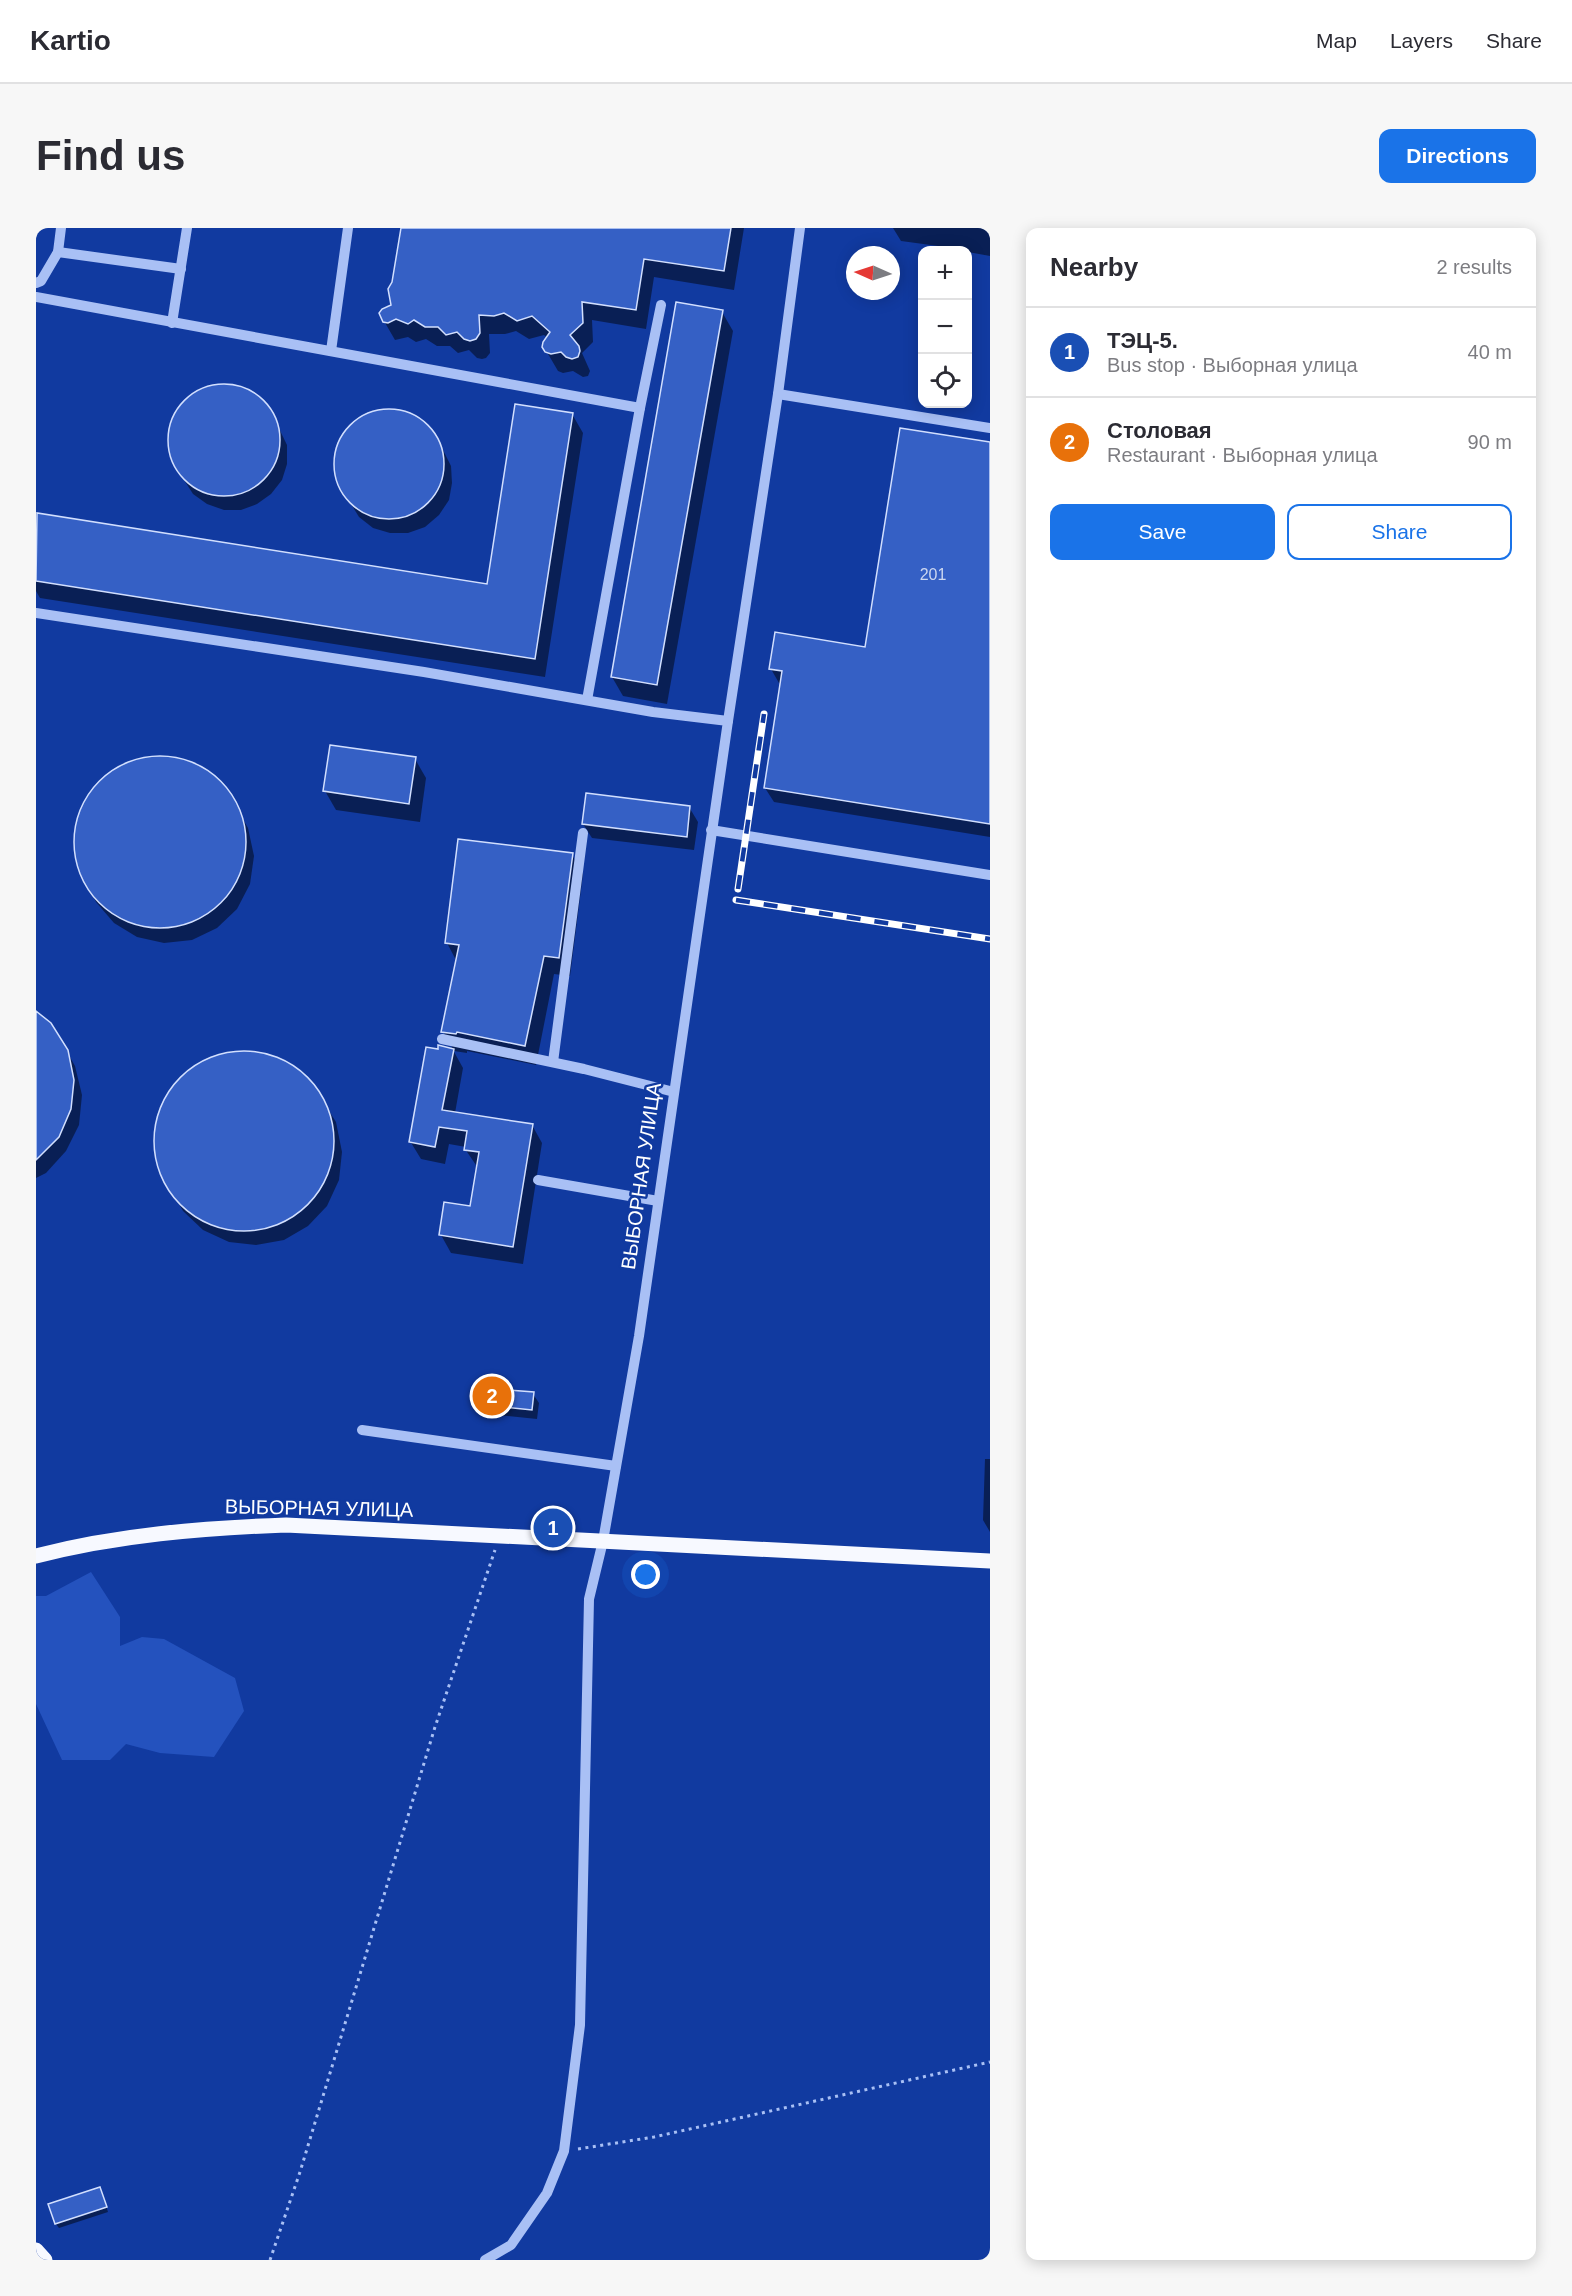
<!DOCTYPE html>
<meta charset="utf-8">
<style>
:root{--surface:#fff;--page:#f7f7f7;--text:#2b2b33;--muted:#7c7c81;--line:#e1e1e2;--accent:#1a73e8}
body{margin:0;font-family:Arial,sans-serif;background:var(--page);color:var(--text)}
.controls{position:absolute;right:18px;top:18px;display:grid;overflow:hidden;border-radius:12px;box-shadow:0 3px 15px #0003}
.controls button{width:54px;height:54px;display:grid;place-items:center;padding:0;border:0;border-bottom:2px solid var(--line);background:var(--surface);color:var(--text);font:30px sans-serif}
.compass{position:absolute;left:810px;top:18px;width:54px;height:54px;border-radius:50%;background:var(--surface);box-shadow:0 3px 15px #0003;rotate:273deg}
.you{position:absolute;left:610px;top:1347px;width:21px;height:21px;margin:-15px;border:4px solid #fff;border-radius:50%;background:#1a73e8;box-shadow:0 0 0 9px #1a73e833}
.badge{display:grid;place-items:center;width:39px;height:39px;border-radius:50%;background:var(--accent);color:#fff;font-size:20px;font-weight:700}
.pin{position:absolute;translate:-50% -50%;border:3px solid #fff;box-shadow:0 2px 6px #0006}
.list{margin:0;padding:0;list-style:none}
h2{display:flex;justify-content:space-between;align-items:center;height:78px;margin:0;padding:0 24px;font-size:26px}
h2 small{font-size:20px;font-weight:400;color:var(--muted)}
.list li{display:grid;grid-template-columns:39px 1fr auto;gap:18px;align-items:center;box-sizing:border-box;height:90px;padding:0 24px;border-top:2px solid var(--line)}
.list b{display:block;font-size:22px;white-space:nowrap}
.list p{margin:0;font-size:20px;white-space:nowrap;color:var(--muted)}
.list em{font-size:20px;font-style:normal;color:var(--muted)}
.actions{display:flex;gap:12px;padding:18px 24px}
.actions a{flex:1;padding:14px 0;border:2px solid var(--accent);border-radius:12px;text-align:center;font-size:21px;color:var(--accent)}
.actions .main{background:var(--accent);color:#fff}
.icon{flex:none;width:33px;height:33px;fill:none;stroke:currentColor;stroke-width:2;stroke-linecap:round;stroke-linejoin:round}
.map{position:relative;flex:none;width:954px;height:2032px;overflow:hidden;border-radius:12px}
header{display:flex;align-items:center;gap:36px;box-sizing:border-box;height:84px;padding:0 30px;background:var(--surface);border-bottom:2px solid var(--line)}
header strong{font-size:28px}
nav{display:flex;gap:33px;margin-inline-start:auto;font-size:21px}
.intro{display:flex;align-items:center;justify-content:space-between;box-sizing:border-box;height:144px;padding:0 36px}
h1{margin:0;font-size:42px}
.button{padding:15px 27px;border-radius:12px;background:var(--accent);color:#fff;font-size:21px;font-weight:700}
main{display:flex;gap:36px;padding:0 36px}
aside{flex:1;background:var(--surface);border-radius:12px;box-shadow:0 3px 15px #0003}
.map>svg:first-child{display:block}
.green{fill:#2452be}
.shadow{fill:#0007}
.building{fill:#3560c5;stroke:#d2dffe;stroke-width:1.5}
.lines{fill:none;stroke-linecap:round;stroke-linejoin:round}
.path{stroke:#a9c0f5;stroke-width:3;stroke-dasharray:3 4.5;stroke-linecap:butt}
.minor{stroke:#a9c0f5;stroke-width:10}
.major{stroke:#f7f9ff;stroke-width:15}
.rail-casing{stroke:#fff;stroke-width:7}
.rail{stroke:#113aa0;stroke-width:4.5;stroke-dasharray:14;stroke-linecap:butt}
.labels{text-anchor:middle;stroke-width:5;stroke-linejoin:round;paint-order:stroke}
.number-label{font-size:16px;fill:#ccd7f0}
.street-label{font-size:20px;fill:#fff;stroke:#113aa0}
</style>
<header>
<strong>Kartio</strong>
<nav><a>Map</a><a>Layers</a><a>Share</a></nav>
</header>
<div class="intro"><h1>Find us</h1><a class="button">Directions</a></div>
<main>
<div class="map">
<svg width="954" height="2032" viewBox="0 0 954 2032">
<rect width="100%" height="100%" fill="#113aa0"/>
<path class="green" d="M55 1344 84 1389V1418L106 1409 128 1411 199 1450 208 1483 178 1529 124 1525 90 1516 74 1532H26L0 1476V1368H10Z"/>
<g class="shadow">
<path d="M366 0H708L698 62 618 49 610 101 556 92 557 114 546 125 554 143 552 148 547 149 537 143 527 145 522 143 508 119 512 110 508 107 493 111 480 103 469 106H453L454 125 450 130 446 131 441 130 433 122 422 125 414 118H401L390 111 380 114 372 109 359 112 348 93 357 78Z"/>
<path d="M857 0H954V28L932 24V22L865 13Z"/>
<path d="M686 84 697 103 631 476 587 468 576 449Z"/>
<path d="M188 157 207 160 223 170 235 184 251 217V236L246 252 235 266 221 276 205 282H188L171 276 157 266 138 236 133 219 134 201 141 183 153 169 169 160Z"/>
<path d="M354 181 371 184 387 193 399 206 415 238 416 255 413 272 403 287 389 299 372 305H354L337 300 323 289 304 258 299 240 300 222 308 206 320 193 336 184Z"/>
<path d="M536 186 547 205 509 449 4 370 0 363V305L3 287 453 357Z"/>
<path d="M954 216V609L738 574 729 560 746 456 743 455 735 441 830 420Z"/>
<path d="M113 530 141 531 168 541 189 560 212 600 218 628 214 656 201 681 181 700 156 712 128 715 101 709 78 695 60 674 40 633 39 605 47 578 63 555 86 538Z"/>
<path d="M379 531 390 550 384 594 300 582 289 563Z"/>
<path d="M653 579 662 594 658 622 556 610 547 596Z"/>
<path d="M536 627 547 646 534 748 518 746 500 837 431 823V825L418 823 407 803 421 734 411 715Z"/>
<path d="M0 785 30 822 39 838 46 867 43 897 30 923 10 945 0 950Z"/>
<path d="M417 822 427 840 419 885 496 897 506 915 487 1036 415 1025 405 1007 435 979 442 940 429 921 430 919 413 916 409 936 385 931 374 913Z"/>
<path d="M221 824 250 834 274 853 300 894 306 924 303 952 291 978 272 998 248 1012 220 1017 193 1014 167 1002 147 983 124 943 119 915 124 885 138 858 161 837 190 825Z"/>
<path d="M497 1166 503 1175 501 1191 454 1186 448 1177Z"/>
<path d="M949 1231H954V1304L947 1292Z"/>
<path d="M66 1965 72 1984 23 2000 20 1996Z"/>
</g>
<g class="building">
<path d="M365 0H695L688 43 608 31 600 82 546 74 547 95 534 107 543 118 544 123 542 129 536 131 530 129 525 124 515 126 509 124 506 119 507 114 514 104 496 88 481 93 468 85 458 88 443 87 444 105 440 111 434 113 428 111 421 104 410 107 402 99H389L378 92 372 96 360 91 352 95 347 94 343 85 346 81 355 77 352 61 356 54Z"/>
<path d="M640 74 687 82 621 457 575 449Z"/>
<circle cx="188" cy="212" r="56"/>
<path d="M479 176 537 185 499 431 0 353 1 285 451 356Z"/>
<circle cx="353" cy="236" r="55"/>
<path d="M864 200 954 214V596L728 560 746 443 733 441 739 404 829 419Z"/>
<path d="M294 517 380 529 373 576 287 563Z"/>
<circle cx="124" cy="614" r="86"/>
<path d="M550 565 654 578 651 609 546 596Z"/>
<path d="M422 611 537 625 523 730 508 728 489 818 421 804 420 806 405 804 423 717 409 715Z"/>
<path d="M0 783 15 795 32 822 38 852 35 881 23 909 0 932Z"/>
<path d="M402 817 418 821 406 882 497 896 477 1019 403 1007 408 974 434 978 443 924 428 922 431 903 403 899 399 919 373 914 390 819 402 821Z"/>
<circle cx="208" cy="913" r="90"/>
<path d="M448 1160 498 1164 496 1182 447 1177Z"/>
<path d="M64 1959 71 1979 19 1996 12 1976Z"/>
</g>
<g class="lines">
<g class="path">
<path d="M542 1921 618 1909 954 1834"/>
<path d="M234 2032 264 1944 399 1499 459 1322"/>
</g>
<g class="minor">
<path d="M22 24 145 41"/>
<path d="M0 55 5 53 22 24 25 0"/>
<path d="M0 69 604 180"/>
<path d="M136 95 151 0"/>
<path d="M295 123 312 0"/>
<path d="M742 166 954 200"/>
<path d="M0 385 388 444 617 484 692 493 603 1108 567 1313 553 1371 544 1797 528 1923 511 1965 475 2017 449 2032"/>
<path d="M551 472 604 180 625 77"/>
<path d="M692 493 742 166 764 0"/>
<path d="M675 602 954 647"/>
<path d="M406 811 548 841 638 864"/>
<path d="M517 834 547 605"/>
<path d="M502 952 622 973"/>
<path d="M326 1202 580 1238"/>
</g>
<g class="major">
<path d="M0 1328C81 1307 166 1300 250 1297L954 1333"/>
<path d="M0 2022 9 2032"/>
</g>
<defs>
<g id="rail">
<path d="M702 661 728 486"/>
<path d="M700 672 954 711"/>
</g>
</defs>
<use href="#rail" class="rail-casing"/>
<use href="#rail" class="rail"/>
</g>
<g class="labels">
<g class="number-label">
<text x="897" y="352">201</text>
</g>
<g class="street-label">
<text transform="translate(605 948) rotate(-82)" y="7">ВЫБОРНАЯ УЛИЦА</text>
<text transform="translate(283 1280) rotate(1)" y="7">ВЫБОРНАЯ УЛИЦА</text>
</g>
</g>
</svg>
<div class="controls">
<button>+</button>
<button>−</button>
<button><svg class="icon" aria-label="locate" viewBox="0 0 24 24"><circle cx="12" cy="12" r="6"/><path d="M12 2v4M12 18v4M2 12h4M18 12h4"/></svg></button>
</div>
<svg class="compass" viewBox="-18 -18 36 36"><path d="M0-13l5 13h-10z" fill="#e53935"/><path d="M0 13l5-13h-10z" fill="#7c7c81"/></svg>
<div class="you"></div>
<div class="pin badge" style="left:517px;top:1300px;background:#1a4fb4">1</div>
<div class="pin badge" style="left:456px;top:1168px;background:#e8710a">2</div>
</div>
<aside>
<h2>Nearby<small>2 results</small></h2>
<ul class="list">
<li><span class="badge" style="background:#1a4fb4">1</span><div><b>ТЭЦ-5.</b><p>Bus stop · Выборная улица</p></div><em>40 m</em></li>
<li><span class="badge" style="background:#e8710a">2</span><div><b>Столовая</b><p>Restaurant · Выборная улица</p></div><em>90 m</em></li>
</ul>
<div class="actions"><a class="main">Save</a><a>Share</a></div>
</aside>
</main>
